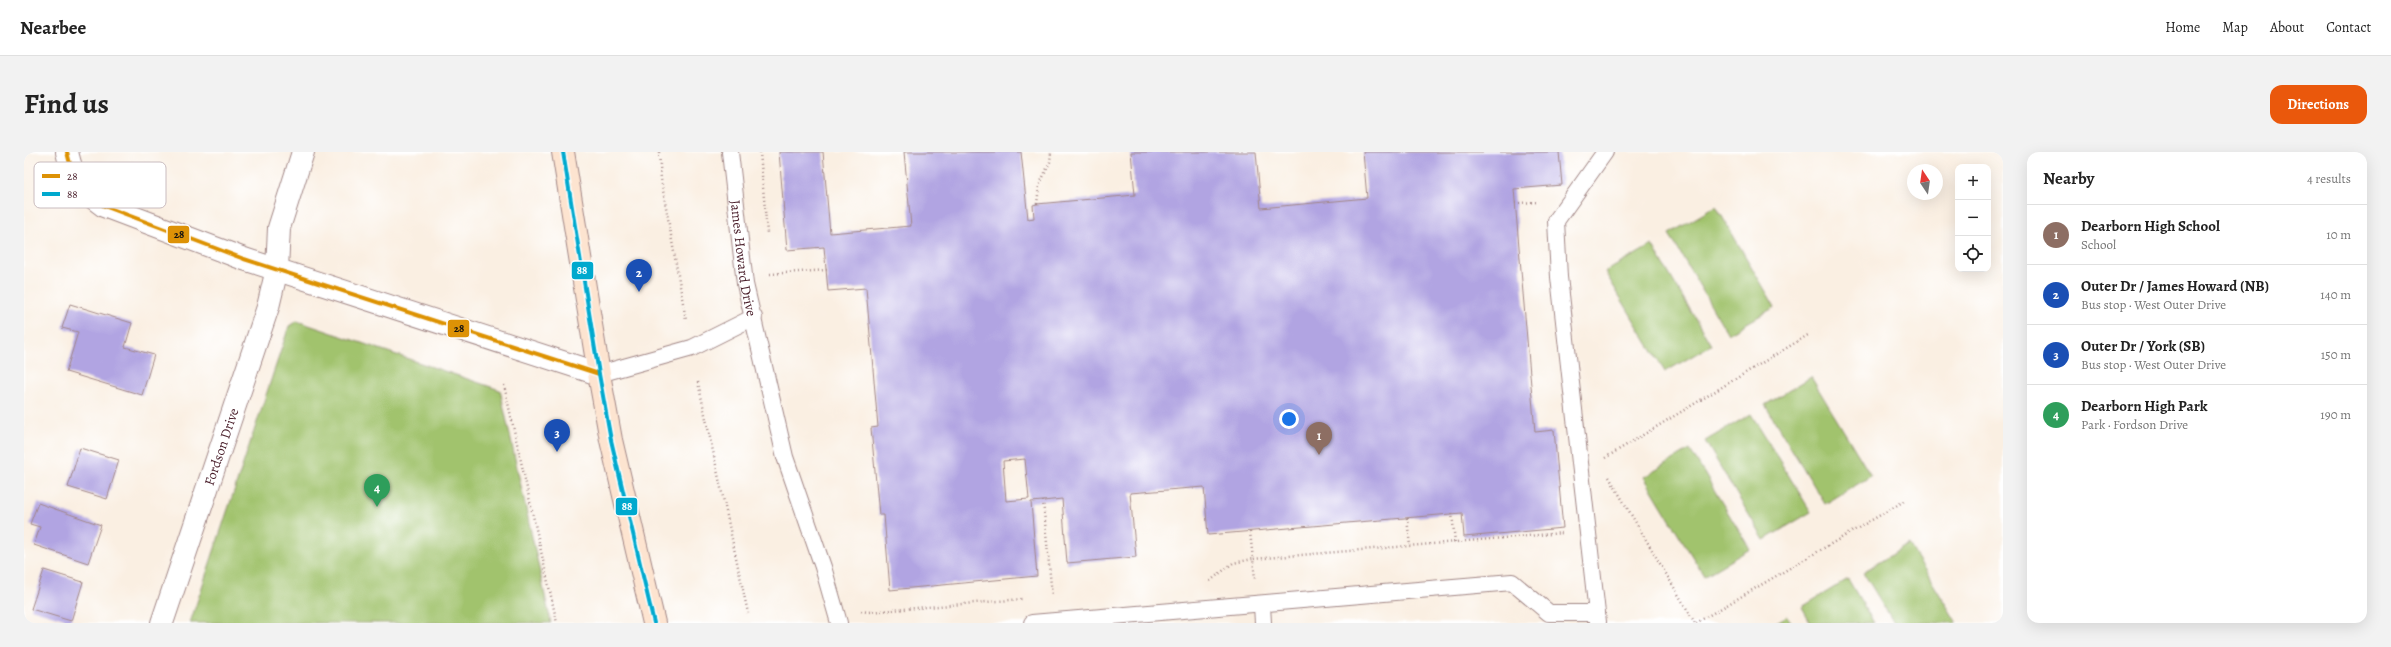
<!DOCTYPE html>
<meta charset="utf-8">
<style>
:root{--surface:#fff;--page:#f2f2f2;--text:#222;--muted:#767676;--line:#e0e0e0;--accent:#ea580c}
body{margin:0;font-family:Alegreya,serif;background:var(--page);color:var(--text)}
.controls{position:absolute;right:12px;top:12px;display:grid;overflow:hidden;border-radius:8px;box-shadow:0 4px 16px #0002}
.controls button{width:36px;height:36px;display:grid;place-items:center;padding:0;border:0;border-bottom:1px solid var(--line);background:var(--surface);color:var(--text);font:20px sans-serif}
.compass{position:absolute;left:1883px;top:12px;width:36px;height:36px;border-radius:50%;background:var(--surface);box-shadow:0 4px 16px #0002;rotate:347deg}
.you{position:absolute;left:1265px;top:267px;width:14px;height:14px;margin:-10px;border:3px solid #fff;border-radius:50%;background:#1a73e8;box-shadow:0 0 0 6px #1a73e833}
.badge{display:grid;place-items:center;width:26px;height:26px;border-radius:50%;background:var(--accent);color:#fff;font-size:13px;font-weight:700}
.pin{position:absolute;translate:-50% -33px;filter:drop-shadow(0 1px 2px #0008)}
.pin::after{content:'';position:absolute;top:21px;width:14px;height:12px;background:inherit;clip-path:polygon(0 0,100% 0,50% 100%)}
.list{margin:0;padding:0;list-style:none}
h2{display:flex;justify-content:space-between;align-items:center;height:52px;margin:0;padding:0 16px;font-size:17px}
h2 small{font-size:13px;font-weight:400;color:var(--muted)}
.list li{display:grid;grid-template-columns:26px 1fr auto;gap:12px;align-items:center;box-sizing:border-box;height:60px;padding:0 16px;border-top:1px solid var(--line)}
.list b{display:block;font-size:15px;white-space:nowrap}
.list p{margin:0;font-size:13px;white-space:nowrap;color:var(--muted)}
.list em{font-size:13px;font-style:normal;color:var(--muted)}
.icon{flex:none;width:22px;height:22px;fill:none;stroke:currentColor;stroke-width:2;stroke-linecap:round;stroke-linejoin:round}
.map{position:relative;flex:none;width:1979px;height:471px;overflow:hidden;border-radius:12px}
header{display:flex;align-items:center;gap:24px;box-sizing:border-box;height:56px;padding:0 20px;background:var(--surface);border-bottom:1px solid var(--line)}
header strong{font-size:19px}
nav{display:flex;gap:22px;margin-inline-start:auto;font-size:14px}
.intro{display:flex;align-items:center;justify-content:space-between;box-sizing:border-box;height:96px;padding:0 24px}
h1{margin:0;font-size:28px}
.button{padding:10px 18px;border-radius:12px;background:var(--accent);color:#fff;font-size:14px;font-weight:700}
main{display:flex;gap:24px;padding:0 24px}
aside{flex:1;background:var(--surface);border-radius:12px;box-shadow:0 4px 16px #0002}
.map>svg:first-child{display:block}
.green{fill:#a1c36d;stroke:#76714c}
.building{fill:#b1a4e2;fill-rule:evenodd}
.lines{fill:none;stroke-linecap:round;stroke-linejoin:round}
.lane-casing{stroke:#a28786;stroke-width:18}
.street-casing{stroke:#a28786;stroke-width:24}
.secondary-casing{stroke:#a28786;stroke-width:24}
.path{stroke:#a28786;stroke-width:2.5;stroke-dasharray:1 3;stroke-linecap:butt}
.lane{stroke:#fff;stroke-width:16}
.street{stroke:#fff;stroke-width:22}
.secondary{stroke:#fde4d0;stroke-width:22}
.bus-1-casing{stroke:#fff;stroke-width:7}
.bus-2-casing{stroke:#fff;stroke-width:7}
.bus-1{stroke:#dd9206;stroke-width:4}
.bus-2{stroke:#00a9ce;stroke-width:4}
.labels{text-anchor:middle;stroke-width:3.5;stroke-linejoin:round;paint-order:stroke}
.street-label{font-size:14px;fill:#4a1f2b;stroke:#fff}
.key{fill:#fff;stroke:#c9bcbf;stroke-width:1}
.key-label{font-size:11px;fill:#4a1f2b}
.line-badge{stroke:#fff;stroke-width:1.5}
.badge-label{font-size:11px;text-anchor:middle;font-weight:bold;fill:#fff}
.pale-badge-label{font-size:11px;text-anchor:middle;font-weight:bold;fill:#111}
</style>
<header>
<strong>Nearbee</strong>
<nav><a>Home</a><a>Map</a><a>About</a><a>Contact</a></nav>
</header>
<div class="intro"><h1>Find us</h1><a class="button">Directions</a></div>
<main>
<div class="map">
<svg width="1979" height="471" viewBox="0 0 1979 471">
<rect width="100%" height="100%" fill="#fff"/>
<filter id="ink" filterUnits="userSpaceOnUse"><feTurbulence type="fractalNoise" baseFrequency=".025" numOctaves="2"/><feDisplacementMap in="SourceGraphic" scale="8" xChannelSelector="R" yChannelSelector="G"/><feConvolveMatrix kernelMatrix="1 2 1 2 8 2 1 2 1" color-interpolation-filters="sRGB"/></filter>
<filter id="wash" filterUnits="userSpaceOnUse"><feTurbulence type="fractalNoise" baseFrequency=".012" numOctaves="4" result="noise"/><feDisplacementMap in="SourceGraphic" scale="16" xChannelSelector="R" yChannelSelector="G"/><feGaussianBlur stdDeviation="0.9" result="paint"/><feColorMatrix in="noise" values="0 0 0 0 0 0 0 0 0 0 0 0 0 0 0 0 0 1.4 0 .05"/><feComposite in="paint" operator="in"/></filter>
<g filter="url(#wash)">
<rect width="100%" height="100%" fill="#faefe2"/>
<g class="green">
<path d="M1692 54 1751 155 1704 182 1645 82Z"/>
<path d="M1628 93 1687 193 1641 220 1581 120Z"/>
<path d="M273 169 476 238 527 471H166L265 174Z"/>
<path d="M1787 225 1847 324 1801 352 1741 253Z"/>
<path d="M1727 262 1787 360 1740 388 1681 289Z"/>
<path d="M1666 298 1726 397 1680 424 1620 325Z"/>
<path d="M1885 392 1933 471H1870L1839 420Z"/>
<path d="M1824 427 1850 471H1787L1778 455Z"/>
<path d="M1763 464 1768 471H1751Z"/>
</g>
<g id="blocks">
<g class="building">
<path d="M755 0H799L806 81 887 74 880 0H997L1004 67 1010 66 1009 53 1013 52 1111 43 1107 0H1232L1237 56 1343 46 1339 0H1535L1538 33 1490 37 1511 280 1530 278 1539 376 1440 385 1438 361 1184 383 1180 335 1106 341 1112 405 1043 411 1038 347 1019 349 1007 350 1013 424 866 438 860 363H855L847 276 854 275 842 136 804 139 800 95 763 98ZM1001 307 1005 347 982 349 979 309Z"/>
<path d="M46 152 108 171 101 195 130 203 118 243 42 220 54 180 38 176Z"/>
<path d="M56 296 95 308 83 347 44 335Z"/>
<path d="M14 351 77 373 64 411 10 393 16 375 6 372Z"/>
<path d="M20 418 59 430 47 469 7 457Z"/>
</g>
</g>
</g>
<g filter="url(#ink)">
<use href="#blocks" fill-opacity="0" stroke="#a28786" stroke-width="1"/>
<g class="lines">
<defs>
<g id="lane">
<path id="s1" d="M706 0 721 132 761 305 799 415 815 471"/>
<path d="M575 222 668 196 730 165"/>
<path d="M1238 453 1239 471"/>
<path d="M1574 470 1535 125 1532 69 1581 0"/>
<path d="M1008 471 1488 430 1525 461H1573"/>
</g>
<g id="street">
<path d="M43 0C50 31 55 35 80 54L220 107 575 222"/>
<path id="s2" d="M138 471 244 155 253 117 255 76 279 0"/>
</g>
<path id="secondary" d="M539 0 575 222 587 288 630 471"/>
</defs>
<use href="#lane" class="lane-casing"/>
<use href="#street" class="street-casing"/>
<use href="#secondary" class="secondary-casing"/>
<g class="path">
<path d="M635 0 637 27 662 168"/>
<path d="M736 0 743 81"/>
<path d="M1491 51 1515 50"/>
<path d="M1013 52 1015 34 1026 10 1027 0"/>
<path d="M746 122 803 118"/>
<path d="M674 230 724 461"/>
<path d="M480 233 533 471"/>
<path d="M1581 306 1784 183"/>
<path d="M1585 325 1671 471"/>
<path d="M1019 349 1028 444"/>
<path d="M1428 361 1431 390"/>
<path d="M1383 366 1386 394"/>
<path d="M1226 380 1229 407 1539 381"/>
<path d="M1186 429 1209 411 1229 407 1231 427"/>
<path d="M837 459 844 460 998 447"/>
<path d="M1672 471 1882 348"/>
</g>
<use href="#lane" class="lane"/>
<use href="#street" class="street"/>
<use href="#secondary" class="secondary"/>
<defs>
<path id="bus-1" d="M43 0C50 31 55 35 80 54L220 107 575 222"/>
<path id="bus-2" d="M539 0 575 222 587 288 630 471"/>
</defs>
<use href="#bus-1" class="bus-1-casing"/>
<use href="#bus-2" class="bus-2-casing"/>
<use href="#bus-1" class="bus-1"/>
<use href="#bus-2" class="bus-2"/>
</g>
</g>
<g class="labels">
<g class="street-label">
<text dy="5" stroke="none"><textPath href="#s1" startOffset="107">James Howard Drive</textPath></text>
<text dy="5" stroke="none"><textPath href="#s2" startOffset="186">Fordson Drive</textPath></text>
</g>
</g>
<rect x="10" y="10" width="132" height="46" rx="6" class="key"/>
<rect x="18" y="22" width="18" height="4" fill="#dd9206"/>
<rect x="18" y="40" width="18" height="4" fill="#00a9ce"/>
<g class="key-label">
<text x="43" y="28">28</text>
<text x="43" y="46">88</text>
</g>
<g class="line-badge">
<rect x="143" y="73" width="23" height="19" rx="4" fill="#dd9206"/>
<rect x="547" y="109" width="23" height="19" rx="4" fill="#00a9ce"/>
<rect x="423" y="167" width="23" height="19" rx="4" fill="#dd9206"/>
<rect x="591" y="345" width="23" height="19" rx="4" fill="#00a9ce"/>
</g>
<g class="badge-label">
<text x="558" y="122">88</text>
<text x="603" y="358">88</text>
</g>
<g class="pale-badge-label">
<text x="155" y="86">28</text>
<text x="435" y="180">28</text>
</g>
</svg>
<div class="controls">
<button>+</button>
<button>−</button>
<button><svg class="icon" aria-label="locate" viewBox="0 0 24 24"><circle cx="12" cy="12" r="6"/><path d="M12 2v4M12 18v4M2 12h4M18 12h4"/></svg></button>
</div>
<svg class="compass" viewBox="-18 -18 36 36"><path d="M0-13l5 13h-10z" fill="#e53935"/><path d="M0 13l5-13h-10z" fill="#767676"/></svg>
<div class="you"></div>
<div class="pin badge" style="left:1295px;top:303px;background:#8d6e63">1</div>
<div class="pin badge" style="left:615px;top:140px;background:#1a4fb4">2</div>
<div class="pin badge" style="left:533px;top:300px;background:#1a4fb4">3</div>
<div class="pin badge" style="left:353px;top:355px;background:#2e9e5b">4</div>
</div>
<aside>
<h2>Nearby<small>4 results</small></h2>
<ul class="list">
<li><span class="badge" style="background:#8d6e63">1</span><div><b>Dearborn High School</b><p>School</p></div><em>10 m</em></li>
<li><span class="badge" style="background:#1a4fb4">2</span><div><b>Outer Dr / James Howard (NB)</b><p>Bus stop · West Outer Drive</p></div><em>140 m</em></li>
<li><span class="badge" style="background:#1a4fb4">3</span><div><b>Outer Dr / York (SB)</b><p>Bus stop · West Outer Drive</p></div><em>150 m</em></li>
<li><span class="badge" style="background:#2e9e5b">4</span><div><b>Dearborn High Park</b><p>Park · Fordson Drive</p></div><em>190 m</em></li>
</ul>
</aside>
</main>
